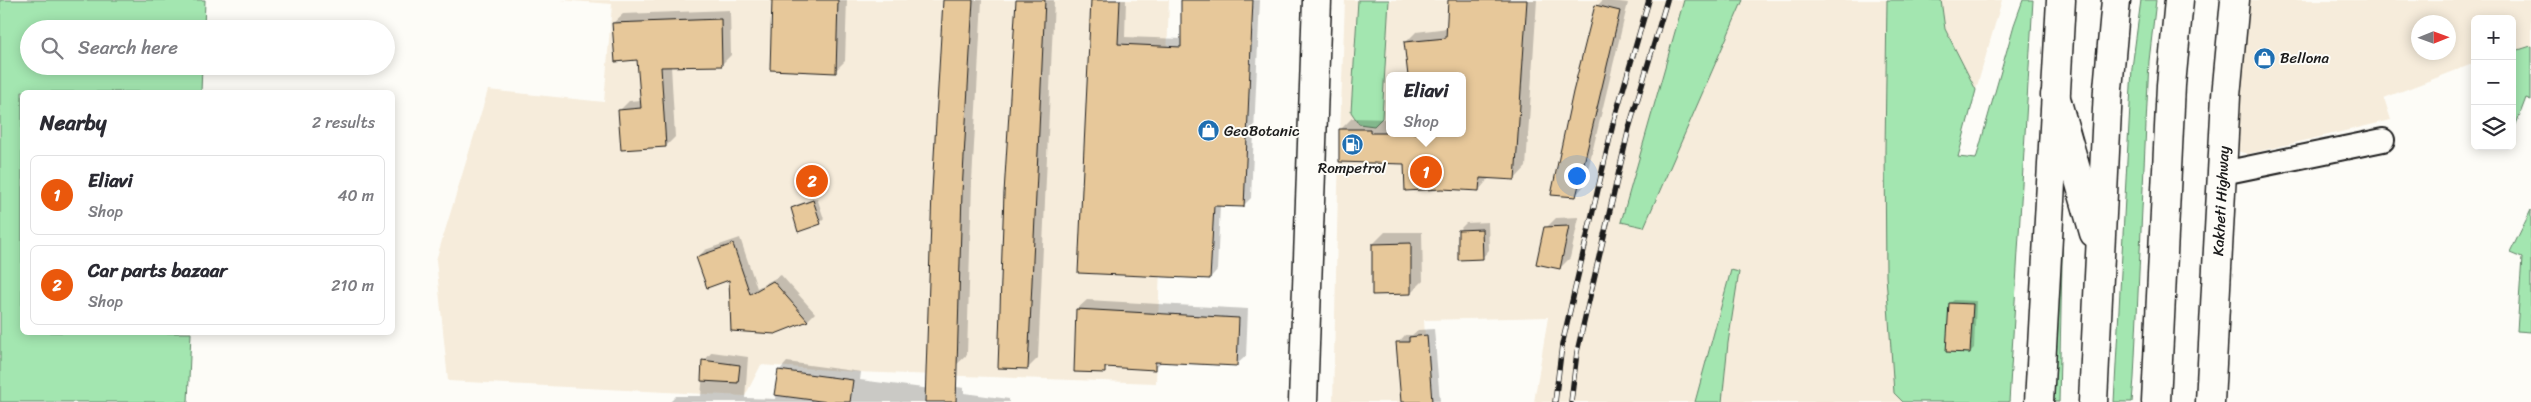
<!DOCTYPE html>
<meta charset="utf-8">
<style>
:root{--surface:#fff;--page:#f2f2f3;--text:#2b2b33;--muted:#7c7c81;--line:#e1e1e2;--accent:#ea580c}
body{margin:0;font-family:Sriracha,sans-serif;background:var(--page);color:var(--text)}
.controls{position:absolute;right:15px;top:15px;display:grid;overflow:hidden;border-radius:8px;box-shadow:0 2px 12px #0003}
.controls button{width:45px;height:45px;display:grid;place-items:center;padding:0;border:0;border-bottom:1px solid var(--line);background:var(--surface);color:var(--text);font:25px sans-serif}
.compass{position:absolute;left:2411px;top:15px;width:45px;height:45px;border-radius:50%;background:var(--surface);box-shadow:0 2px 12px #0003;rotate:89deg}
.you{position:absolute;left:1576px;top:175px;width:18px;height:18px;margin:-12px;border:4px solid #fff;border-radius:50%;background:#1a73e8;box-shadow:0 0 0 8px #1a73e833}
.badge{display:grid;place-items:center;width:32px;height:32px;border-radius:50%;background:var(--accent);color:#fff;font-size:16px;font-weight:700}
.pin{position:absolute;translate:-50% -50%;border:2px solid #fff;box-shadow:0 1px 5px #0006}
.popup{position:absolute;left:1386px;top:72px;width:80px;height:65px;box-sizing:border-box;display:grid;place-content:center;border-radius:8px;background:var(--surface);filter:drop-shadow(0 1px 4px #0005);font-size:16px;white-space:nowrap;color:var(--muted)}
.popup b{font-size:19px;color:var(--text)}
.popup::after{content:'';position:absolute;left:50%;top:100%;margin-left:-10px;border:10px solid transparent;border-top-color:var(--surface)}
.list{margin:0;padding:0;list-style:none}
h2{display:flex;justify-content:space-between;align-items:center;height:65px;margin:0;padding:0 20px;font-size:21px}
h2 small{font-size:16px;font-weight:400;color:var(--muted)}
.list li{display:grid;grid-template-columns:32px 1fr auto;gap:15px;align-items:center;box-sizing:border-box;height:80px;margin:0 10px 10px;padding:0 10px;border:1px solid var(--line);border-radius:8px}
.list b{display:block;font-size:19px;white-space:nowrap}
.list p{margin:0;font-size:16px;white-space:nowrap;color:var(--muted)}
.list em{font-size:16px;font-style:normal;color:var(--muted)}
.icon{flex:none;width:28px;height:28px;fill:none;stroke:currentColor;stroke-width:2;stroke-linecap:round;stroke-linejoin:round}
.map{position:relative;flex:none;width:2531px;height:402px;overflow:hidden}
.search{position:absolute;background:var(--surface);box-shadow:0 2px 12px #0003;left:20px;top:20px;width:375px;height:55px;display:flex;align-items:center;gap:12px;box-sizing:border-box;padding:0 18px;border-radius:28px;color:var(--muted);font-size:19px}
.panel{position:absolute;background:var(--surface);box-shadow:0 2px 12px #0003;left:20px;top:90px;width:375px;height:245px;border-radius:8px}
.map>svg:first-child{display:block}
.built{fill:#f6ecdb;fill-rule:evenodd}
.green{fill:#a3e6b0;stroke:#608166}
.shadow{fill:#0003}
.building{fill:#e7c89a;stroke:#1c1c1c}
.lines{fill:none;stroke-linecap:round;stroke-linejoin:round}
.minor-casing{stroke:#1c1c1c;stroke-width:26}
.tertiary-casing{stroke:#1c1c1c;stroke-width:31}
.primary-casing{stroke:#1c1c1c;stroke-width:31}
.trunk-casing{stroke:#1c1c1c;stroke-width:31}
.minor{stroke:#fdfcf7;stroke-width:22}
.tertiary{stroke:#fdfcf7;stroke-width:28}
.primary{stroke:#fdfcf7;stroke-width:28}
.trunk{stroke:#fdfcf7;stroke-width:28}
.rail-casing{stroke:#1c1c1c;stroke-width:5.5}
.rail{stroke:#fdfcf7;stroke-width:4;stroke-dasharray:11;stroke-linecap:butt}
.labels{text-anchor:middle;stroke-width:4;stroke-linejoin:round;paint-order:stroke}
.poi-label{font-size:15px;fill:#1c1c1c;stroke:#fdfcf7;text-anchor:start}
.street-label{font-size:15px;fill:#1c1c1c;stroke:#fdfcf7}
</style>
<div class="map">
<svg width="2531" height="402" viewBox="0 0 2531 402">
<rect width="100%" height="100%" fill="#fdfcf7"/>
<filter id="ink" filterUnits="userSpaceOnUse"><feTurbulence type="fractalNoise" baseFrequency=".02" numOctaves="2"/><feDisplacementMap in="SourceGraphic" scale="10" xChannelSelector="R" yChannelSelector="G"/><feConvolveMatrix kernelMatrix="1 2 1 2 8 2 1 2 1" color-interpolation-filters="sRGB"/></filter>
<g filter="url(#ink)">
<g class="built">
<path d="M560 0H1169L1156 383 856 372 761 365 745 396 448 381 436 260 488 90 604 102 612 4Z"/>
<path d="M1345 0H1358L1351 112 1382 118 1389 0H1684L1621 222 1644 227 1743 0H1887L1885 151 1894 393 1903 402H1722L1731 270 1695 402H1534L1548 317 1424 320 1429 402H1333L1338 188ZM1390 76H1462V133H1390Z"/>
<path d="M1941 0H2002L1976 90 1945 29Z"/>
<path d="M2248 0H2531V46L2512 52V19H2475V63L2384 98 2391 120 2248 154 2237 151 2236 139ZM2418 22H2448V52H2418Z"/>
</g>
<g class="green">
<path d="M0 0H205L204 29H29V66H202L201 92H22V332L191 333 188 402H0Z"/>
<path d="M1358 0H1389L1382 118 1374 126 1359 124 1351 112Z"/>
<path d="M1684 0H1743L1644 227 1621 222Z"/>
<path d="M1887 0H1941L1945 29 1976 90 1958 157 1976 159 2014 25 2023 0H2033L2009 402H1903L1894 393 1886 276 1885 151Z"/>
<path d="M2141 0H2156L2149 61 2134 378 2132 402H2114L2132 68Z"/>
<path d="M2531 46V100L2526 98 2512 135V90L2514 89 2512 86V52Z"/>
<path d="M2064 171 2059 402H2052Z"/>
<path d="M2531 210V332L2517 331 2522 258 2510 253Z"/>
<path d="M1731 270 1739 272 1728 343 1722 402H1695Z"/>
</g>
<g class="shadow">
<path d="M774 0H847L845 61 835 71Z"/>
<path d="M944 0H982L972 181 967 355 956 365Z"/>
<path d="M1017 0H1054L1038 358 1028 368Z"/>
<path d="M1092 0H1126L1125 37 1183 39V0H1260L1251 198 1243 206 1220 205 1217 270 1210 278Z"/>
<path d="M1449 0H1537L1526 167 1515 179 1490 177 1479 190 1442 188 1405 163 1341 129 1352 118 1390 119V133H1462V76L1405 43 1416 32 1448 28Z"/>
<path d="M1603 0 1628 3 1584 186 1575 196 1597 6Z"/>
<path d="M730 10 731 55 721 65 671 66 675 137 666 146 619 111 629 101 641 100 638 59 613 23 623 14Z"/>
<path d="M817 198 824 219 820 223 792 208 796 205Z"/>
<path d="M1579 217 1570 258 1560 268 1546 228 1556 218Z"/>
<path d="M1488 222 1489 250 1482 258 1459 230 1466 223Z"/>
<path d="M1385 232H1422L1423 281 1411 293 1373 244Z"/>
<path d="M740 238 757 288 781 275 815 313 808 320 775 332 731 278 698 257 705 250Z"/>
<path d="M1087 300 1248 309 1246 356 1236 365 1162 361 1154 369 1109 366 1104 371 1077 309Z"/>
<path d="M1954 300 1976 301 1974 348 1970 352 1950 303Z"/>
<path d="M1434 329 1440 401 1402 402 1398 343 1405 335H1412L1418 330Z"/>
<path d="M712 352 748 357 745 398 775 399 779 371 787 362 861 372 860 380 931 389 935 384 964 388V393L1009 399V402H670L676 396H701L704 361Z"/>
</g>
<g class="building">
<path d="M772 0H838L836 73 770 70Z"/>
<path d="M943 0H973L962 192 956 402H925L932 191Z"/>
<path d="M1016 0H1045L1028 369 998 368 1004 193Z"/>
<path d="M1091 0H1120L1118 44 1181 47V0H1253L1244 207 1214 206 1210 279 1078 273Z"/>
<path d="M1448 0H1527L1515 180 1480 178 1479 191 1442 189 1405 191 1404 164 1339 162V129H1370V133H1462V76H1408L1404 42 1446 38Z"/>
<path d="M1595 5 1620 11 1576 197 1551 195 1573 92Z"/>
<path d="M721 19 722 66 661 67 666 147 621 150 618 110 641 108 637 60 615 62 612 23Z"/>
<path d="M813 200 821 224 798 232 791 208Z"/>
<path d="M1569 226 1560 269 1536 264 1544 227Z"/>
<path d="M1482 229 1483 259 1458 260V230Z"/>
<path d="M1411 243V294L1372 295V244Z"/>
<path d="M733 244 750 294 773 281 808 321 775 334 731 331 729 280 707 288 696 257Z"/>
<path d="M1949 303 1973 304 1970 353 1946 352Z"/>
<path d="M1076 309 1239 318 1237 366 1155 362V370L1105 367V373L1074 372Z"/>
<path d="M1427 335 1432 402H1401L1396 342H1409V337Z"/>
<path d="M702 360 740 365 738 383 701 381Z"/>
<path d="M778 370 853 380 850 402H828L774 395Z"/>
</g>
<g class="lines">
<defs>
<path id="minor" d="M2223 173 2383 140"/>
<g id="tertiary">
<path d="M2039 402 2061 0"/>
<path d="M2210 402 2226 96 2235 0"/>
</g>
<path id="primary" d="M1303 402 1317 0"/>
<g id="trunk">
<path d="M2055 95 2094 233"/>
<path d="M2093 402 2108 89 2116 0"/>
<path d="M2156 402 2171 85 2179 0"/>
</g>
</defs>
<use href="#minor" class="minor-casing"/>
<use href="#tertiary" class="tertiary-casing"/>
<use href="#primary" class="primary-casing"/>
<use href="#trunk" class="trunk-casing"/>
<use href="#minor" class="minor"/>
<use href="#tertiary" class="tertiary"/>
<use href="#primary" class="primary"/>
<use href="#trunk" class="trunk"/>
<defs>
<g id="rail">
<path d="M1555 402 1562 345 1613 124 1649 0"/>
<path d="M1571 402 1577 352 1629 128 1667 0"/>
</g>
</defs>
<use href="#rail" class="rail-casing"/>
<use href="#rail" class="rail"/>
</g>
</g>
<defs>
<symbol id="shop-disc" viewBox="-11 -11 22 22"><circle r="9.5" fill="#1f6fb2" stroke="#fdfcf7"/><path d="M-5-2.5h2.3a2.7 3.5 0 0 1 5.4 0H5L5.5 6h-11ZM-1.5-2.5h3a1.5 2.3 0 0 0-3 0Z" fill="#fff"/></symbol>
<symbol id="fuel-disc" viewBox="-11 -11 22 22"><circle r="9.5" fill="#1f6fb2" stroke="#fdfcf7"/><path d="M-5.5-6h7V0h2V4h1.3V-2.5L3-4.5l.8-.8L6-3V5H2.5V1h-1V6h-7ZM-4.2-4.7v3.2H.2V-4.7Z" fill="#fff"/></symbol>
</defs>
<g fill-rule="evenodd">
<use href="#shop-disc" x="2252" y="46" width="25" height="25"/>
<use href="#shop-disc" x="1196" y="118" width="25" height="25"/>
<use href="#fuel-disc" x="1340" y="132" width="25" height="25"/>
</g>
<g class="labels">
<g class="poi-label">
<text x="2280" y="63">Bellona</text>
<text x="1224" y="136">GeoBotanic</text>
<text x="1352" y="173" text-anchor="middle">Rompetrol</text>
</g>
<g class="street-label">
<text transform="translate(2221 201) rotate(-87)" y="5">Kakheti Highway</text>
</g>
</g>
</svg>
<div class="controls">
<button>+</button>
<button>−</button>
<button><svg class="icon" aria-label="layers" viewBox="0 0 24 24"><path d="M12 4l9 5-9 5-9-5zM3 14l9 5 9-5"/></svg></button>
</div>
<svg class="compass" viewBox="-18 -18 36 36"><path d="M0-13l5 13h-10z" fill="#e53935"/><path d="M0 13l5-13h-10z" fill="#7c7c81"/></svg>
<div class="you"></div>
<div class="pin badge" style="left:1426px;top:172px">1</div>
<div class="popup"><b>Eliavi</b>Shop</div>
<div class="pin badge" style="left:812px;top:181px">2</div>
<div class="search"><svg class="icon" aria-label="search" viewBox="0 0 24 24"><circle cx="10" cy="10" r="6"/><path d="M15 15l6 6"/></svg>Search here</div>
<section class="panel">
<h2>Nearby<small>2 results</small></h2>
<ul class="list">
<li><span class="badge">1</span><div><b>Eliavi</b><p>Shop</p></div><em>40 m</em></li>
<li><span class="badge">2</span><div><b>Car parts bazaar</b><p>Shop</p></div><em>210 m</em></li>
</ul>
</section>
</div>
